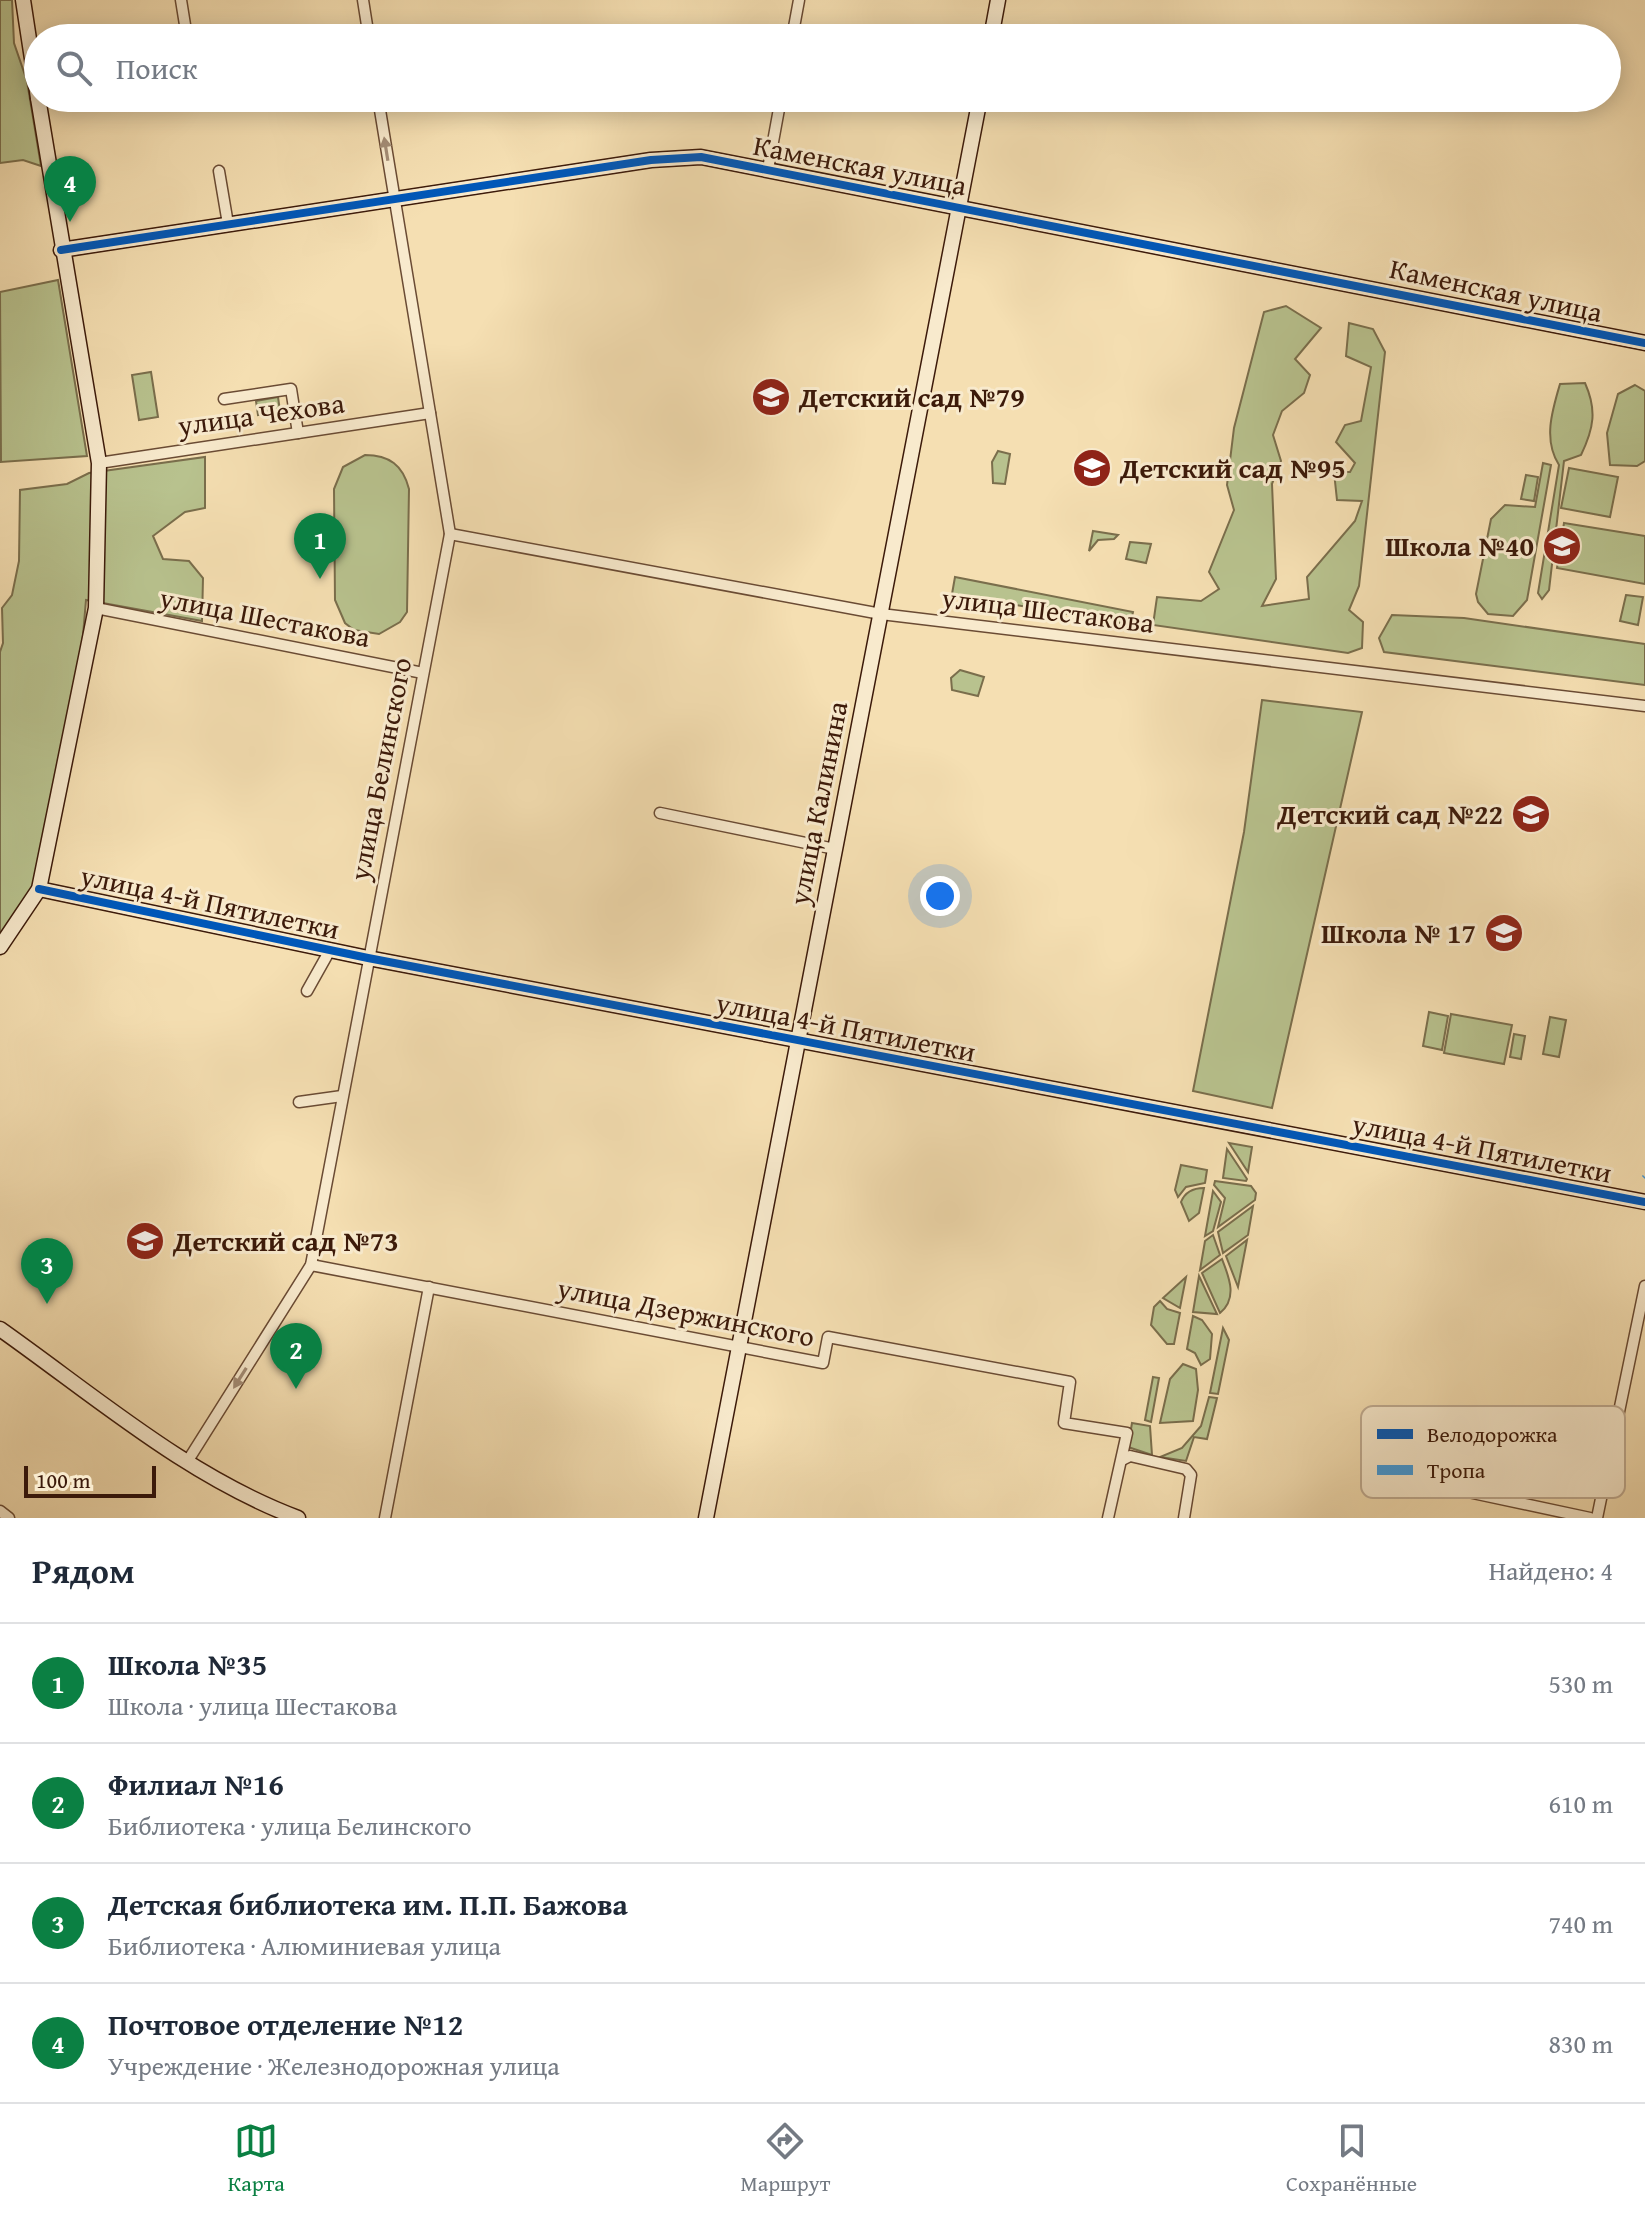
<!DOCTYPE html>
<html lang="ru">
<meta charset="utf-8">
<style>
:root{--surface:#fff;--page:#f2f2f3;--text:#1f2937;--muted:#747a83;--line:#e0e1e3;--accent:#0b8043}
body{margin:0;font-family:"Gentium Book Plus",serif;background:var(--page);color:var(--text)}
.scale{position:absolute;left:24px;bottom:20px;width:132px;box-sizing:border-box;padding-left:8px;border:4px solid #3c1a0a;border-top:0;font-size:22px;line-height:28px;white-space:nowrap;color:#3c1a0a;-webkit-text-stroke:6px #f8eacd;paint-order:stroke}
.you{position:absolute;left:940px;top:896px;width:28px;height:28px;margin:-20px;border:6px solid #fff;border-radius:50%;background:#1a73e8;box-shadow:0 0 0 12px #1a73e833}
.badge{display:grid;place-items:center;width:52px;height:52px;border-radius:50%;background:var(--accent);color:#fff;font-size:26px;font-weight:700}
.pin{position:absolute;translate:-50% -66px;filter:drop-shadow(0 2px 4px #0008)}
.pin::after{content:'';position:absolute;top:42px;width:28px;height:24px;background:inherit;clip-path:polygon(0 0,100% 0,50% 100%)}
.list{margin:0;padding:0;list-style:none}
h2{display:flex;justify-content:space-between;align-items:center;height:104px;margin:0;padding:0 32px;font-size:34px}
h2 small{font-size:26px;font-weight:400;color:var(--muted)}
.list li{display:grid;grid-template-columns:52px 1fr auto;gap:24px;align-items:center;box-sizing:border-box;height:120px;padding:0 32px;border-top:2px solid var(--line)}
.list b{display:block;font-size:30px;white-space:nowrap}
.list p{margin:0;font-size:26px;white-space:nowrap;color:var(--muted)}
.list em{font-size:26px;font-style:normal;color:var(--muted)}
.icon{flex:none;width:44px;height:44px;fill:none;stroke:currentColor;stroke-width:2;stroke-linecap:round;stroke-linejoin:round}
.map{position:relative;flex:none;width:1645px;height:1518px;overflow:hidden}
.search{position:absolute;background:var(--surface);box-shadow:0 4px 20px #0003;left:24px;right:24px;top:24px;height:88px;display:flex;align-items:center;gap:20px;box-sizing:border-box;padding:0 28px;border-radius:44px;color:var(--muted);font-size:30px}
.sheet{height:584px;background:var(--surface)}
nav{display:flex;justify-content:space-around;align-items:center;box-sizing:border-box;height:112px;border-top:2px solid var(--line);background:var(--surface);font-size:22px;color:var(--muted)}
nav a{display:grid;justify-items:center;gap:4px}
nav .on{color:var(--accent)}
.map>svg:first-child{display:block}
.green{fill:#b8c28e;stroke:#7a6e4c;stroke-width:2}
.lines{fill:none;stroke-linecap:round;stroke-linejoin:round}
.street-casing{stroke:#6a4b34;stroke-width:13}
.secondary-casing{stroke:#3c1a0a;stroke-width:17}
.street{stroke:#f8eacd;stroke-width:10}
.secondary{stroke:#f8eacd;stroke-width:14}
.quiet{stroke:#3f9bde;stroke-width:6;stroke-dasharray:12 6;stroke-linecap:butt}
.cycleway-casing{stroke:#f8eacd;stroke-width:13}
.cycleway{stroke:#0057b8;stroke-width:8}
.oneway{fill:#a38c75}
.labels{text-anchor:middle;stroke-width:6;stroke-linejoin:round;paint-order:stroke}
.street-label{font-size:28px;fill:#3c1a0a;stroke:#f8eacd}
.poi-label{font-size:28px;font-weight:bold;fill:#3c1a0a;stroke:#f8eacd;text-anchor:start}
.key{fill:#f8eacd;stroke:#c0ac92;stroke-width:2}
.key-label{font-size:22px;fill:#3c1a0a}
</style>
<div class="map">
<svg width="1645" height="1518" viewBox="0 0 1645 1518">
<rect width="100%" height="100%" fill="#f5dfb2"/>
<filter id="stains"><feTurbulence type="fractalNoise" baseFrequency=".0025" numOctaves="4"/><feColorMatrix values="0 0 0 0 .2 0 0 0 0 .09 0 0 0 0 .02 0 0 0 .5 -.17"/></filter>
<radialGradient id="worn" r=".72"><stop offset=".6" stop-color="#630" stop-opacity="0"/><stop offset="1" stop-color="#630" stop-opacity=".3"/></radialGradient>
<g class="green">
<path d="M0 0H12L14 43 27 81 41 166 23 160 0 163Z"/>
<path d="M58 280 87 456 1 462 0 292Z"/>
<path d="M1286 306 1321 328 1295 359 1310 375 1304 393 1282 411 1273 435 1281 461 1272 484 1276 579 1262 606 1309 599 1307 577 1355 521 1362 501 1337 500 1334 472H1350L1355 463 1336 442 1345 425 1361 421 1371 367 1346 356 1349 323 1373 329 1385 352 1359 586 1349 610 1363 622 1362 648 1348 653 1153 625 1157 597 1201 601 1219 589 1209 572 1234 510 1227 485 1234 428 1264 312Z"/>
<path d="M151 372 158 417 139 420 132 375Z"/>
<path d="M1585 383C1597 410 1594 428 1581 455L1564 461 1549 590 1542 599 1538 593 1559 465C1543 440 1552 411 1560 384Z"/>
<path d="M1635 385 1645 391V461L1637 466 1610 465 1607 433 1618 394Z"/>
<path d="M278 397 280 411 258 415 256 401Z"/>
<path d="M998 451 1010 454 1005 484 993 483 992 462Z"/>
<path d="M365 455C389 455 403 465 409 489L407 612 400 622 379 634 354 630 345 623 335 600 334 489 343 467Z"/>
<path d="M205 457V508L185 512 153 536 163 559 189 561 203 578 202 621 86 600 82 647 33 888 0 936V652L3 643 2 608 12 595 19 561 20 490 67 484 89 473Z"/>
<path d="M1543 463 1551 465 1527 600 1513 616 1488 614 1478 602 1476 594 1491 519 1505 505 1535 507Z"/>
<path d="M1569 468 1618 477 1610 517 1561 508Z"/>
<path d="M1526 475 1538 477 1534 501 1521 499Z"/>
<path d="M1564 523 1645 536V584L1557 568Z"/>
<path d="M1093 531 1118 535 1114 539 1098 540 1089 551Z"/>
<path d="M1130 542 1151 544 1146 563 1126 559Z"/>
<path d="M955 577 1133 612 1131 621 1139 623 1138 626 952 594Z"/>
<path d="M1626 595 1643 597 1638 625 1620 621Z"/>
<path d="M1392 615 1464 618 1645 644V685L1384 652 1379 638Z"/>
<path d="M960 670 984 677 978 696 952 690 951 678Z"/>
<path d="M1262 700 1362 712 1272 1108 1193 1091 1244 832Z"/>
<path d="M1429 1012 1448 1016 1442 1050 1423 1046Z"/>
<path d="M1451 1014 1512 1025 1504 1064 1444 1053Z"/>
<path d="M1550 1017 1566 1020 1559 1057 1543 1054Z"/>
<path d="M1514 1034 1525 1036 1521 1059 1510 1057Z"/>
<path d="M1229 1143 1252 1147 1248 1172Z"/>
<path d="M1227 1149 1247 1179 1246 1181 1223 1178Z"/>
<path d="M1181 1165 1207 1170 1205 1183 1186 1187 1178 1197 1175 1190Z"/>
<path d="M1215 1181 1251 1186 1256 1193 1255 1200 1218 1227 1225 1198 1214 1185Z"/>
<path d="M1204 1188 1199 1213 1189 1221 1181 1202C1185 1192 1193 1188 1204 1188Z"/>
<path d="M1213 1191 1221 1202 1213 1231 1205 1236Z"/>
<path d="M1253 1206 1248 1235 1223 1253 1218 1232Z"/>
<path d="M1213 1235 1220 1255 1200 1270 1205 1241Z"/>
<path d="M1247 1240 1238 1287 1226 1256Z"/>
<path d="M1222 1259C1229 1277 1238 1298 1220 1313L1202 1273Z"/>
<path d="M1199 1276 1217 1314 1193 1312Z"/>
<path d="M1186 1277 1180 1308 1163 1298Z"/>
<path d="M1160 1301 1167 1309 1180 1313 1174 1344H1167L1151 1325 1154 1307Z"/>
<path d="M1193 1316 1202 1320 1212 1334 1210 1359 1201 1365 1195 1353 1187 1349Z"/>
<path d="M1223 1328 1229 1340 1218 1394 1210 1393Z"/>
<path d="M1183 1364 1196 1369 1198 1390 1193 1421 1160 1423 1170 1379Z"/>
<path d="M1153 1377 1159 1378 1151 1422 1145 1420Z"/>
<path d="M1209 1397 1217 1398 1207 1439 1194 1437 1186 1461 1160 1457 1182 1448 1201 1426Z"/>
<path d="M1132 1423 1150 1426 1152 1455 1128 1447Z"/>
</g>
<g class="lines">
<defs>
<g id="street">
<path d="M181 0 186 31"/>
<path d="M363 0 369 38"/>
<path d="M792 38 799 0"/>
<path d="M768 169 781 98"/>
<path d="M219 171 228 224"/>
<path d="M224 399 291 389 298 433"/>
<path d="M99 463 430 413"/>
<path d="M450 534 881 614 1645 706"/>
<path d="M96 608 423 673"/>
<path d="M660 813 835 849"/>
<path d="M307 991 330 950"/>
<path d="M299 1102 342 1096"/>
<path d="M311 1265 823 1363 828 1337 1070 1382 1064 1423 1127 1433 1108 1518"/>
<path d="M1122 1460 1130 1456 1186 1469 1191 1475 1184 1518"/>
<path d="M187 1462 311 1265 450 534 378 98"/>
<path d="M1468 1492 1590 1518"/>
<path d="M0 1511 9 1518"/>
<path d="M385 1518 429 1287"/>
<path d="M1597 1518 1645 1286"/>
</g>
<g id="secondary">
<path d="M23 0 38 98"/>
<path d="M991 38 998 0"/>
<path d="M61 250 651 160 701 157 1645 343"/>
<path d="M39 889 368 958 1645 1202"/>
<path d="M0 947 39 889 96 608 99 463 38 98"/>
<path d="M0 1329C95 1396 188 1477 298 1518"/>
<path d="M706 1518 980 98"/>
</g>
</defs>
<use href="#street" class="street-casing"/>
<use href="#secondary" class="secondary-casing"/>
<use href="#street" class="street"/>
<use href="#secondary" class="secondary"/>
<path class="quiet" d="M1644 1178 1645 1177"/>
<defs>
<g id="cycleway">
<path d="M61 250 651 160 701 157 1645 343"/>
<path d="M39 889 368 958 1645 1202"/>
</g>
</defs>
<use href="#cycleway" class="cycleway-casing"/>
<use href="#cycleway" class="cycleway"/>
</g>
<defs><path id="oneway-solid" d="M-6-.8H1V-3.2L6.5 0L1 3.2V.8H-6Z" transform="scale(2)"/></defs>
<g class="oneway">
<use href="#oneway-solid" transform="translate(386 149) rotate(-99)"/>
<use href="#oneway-solid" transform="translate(240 1378) rotate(122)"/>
</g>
<defs>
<symbol id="school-disc" viewBox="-11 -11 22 22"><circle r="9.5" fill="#8f2418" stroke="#f8eacd"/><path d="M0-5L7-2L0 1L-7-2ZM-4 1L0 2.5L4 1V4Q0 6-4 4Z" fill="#fff"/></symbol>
</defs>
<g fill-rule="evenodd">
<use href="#school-disc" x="749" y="375" width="44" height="44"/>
<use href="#school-disc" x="1070" y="446" width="44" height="44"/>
<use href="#school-disc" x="1540" y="524" width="44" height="44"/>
<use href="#school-disc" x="1509" y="792" width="44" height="44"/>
<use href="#school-disc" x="1482" y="911" width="44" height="44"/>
<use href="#school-disc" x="123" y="1219" width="44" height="44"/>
</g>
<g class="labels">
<g class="street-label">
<text transform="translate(860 165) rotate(11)" y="10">Каменская улица</text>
<text transform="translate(1496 290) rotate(12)" y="10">Каменская улица</text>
<text transform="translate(261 414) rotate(-8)" y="10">улица Чехова</text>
<text transform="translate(1048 610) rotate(7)" y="10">улица Шестакова</text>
<text transform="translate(265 617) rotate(11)" y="10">улица Шестакова</text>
<text transform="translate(380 769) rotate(-79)" y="10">улица Белинского</text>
<text transform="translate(818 803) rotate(-79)" y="10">улица Калинина</text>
<text transform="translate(210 902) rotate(12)" y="10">улица 4-й Пятилетки</text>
<text transform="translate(846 1027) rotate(11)" y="10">улица 4-й Пятилетки</text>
<text transform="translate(1482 1148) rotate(11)" y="10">улица 4-й Пятилетки</text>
<text transform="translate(686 1312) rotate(11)" y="10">улица Дзержинского</text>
</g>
<g class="poi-label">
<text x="799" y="407">Детский сад №79</text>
<text x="1120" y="478">Детский сад №95</text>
<text x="1534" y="556" text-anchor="end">Школа №40</text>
<text x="1503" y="824" text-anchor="end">Детский сад №22</text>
<text x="1476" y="943" text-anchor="end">Школа № 17</text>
<text x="173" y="1251">Детский сад №73</text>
</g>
</g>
<rect x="1361" y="1406" width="264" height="92" rx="12" class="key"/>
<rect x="1377" y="1429" width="36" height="10" fill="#0057b8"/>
<rect x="1377" y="1465" width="36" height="10" fill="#3f9bde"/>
<g class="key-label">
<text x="1427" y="1442">Велодорожка</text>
<text x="1427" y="1478">Тропа</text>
</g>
<rect width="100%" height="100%" filter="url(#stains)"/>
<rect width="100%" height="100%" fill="url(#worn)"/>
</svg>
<div class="scale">100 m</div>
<div class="you"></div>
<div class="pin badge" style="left:320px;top:579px">1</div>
<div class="pin badge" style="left:296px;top:1389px">2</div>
<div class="pin badge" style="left:47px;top:1304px">3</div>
<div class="pin badge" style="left:70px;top:222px">4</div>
<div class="search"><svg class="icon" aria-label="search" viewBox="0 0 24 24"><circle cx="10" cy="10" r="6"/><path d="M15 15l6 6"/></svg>Поиск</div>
</div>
<section class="sheet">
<h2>Рядом<small>Найдено: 4</small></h2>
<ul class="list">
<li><span class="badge">1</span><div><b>Школа №35</b><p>Школа · улица Шестакова</p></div><em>530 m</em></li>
<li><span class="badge">2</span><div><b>Филиал №16</b><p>Библиотека · улица Белинского</p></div><em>610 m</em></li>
<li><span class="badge">3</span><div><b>Детская библиотека им. П.П. Бажова</b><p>Библиотека · Алюминиевая улица</p></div><em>740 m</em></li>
<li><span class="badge">4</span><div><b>Почтовое отделение №12</b><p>Учреждение · Железнодорожная улица</p></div><em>830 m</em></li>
</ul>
</section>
<nav>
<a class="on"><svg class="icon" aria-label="map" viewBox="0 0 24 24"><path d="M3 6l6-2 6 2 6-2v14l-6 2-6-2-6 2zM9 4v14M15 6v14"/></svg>Карта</a>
<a><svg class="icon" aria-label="directions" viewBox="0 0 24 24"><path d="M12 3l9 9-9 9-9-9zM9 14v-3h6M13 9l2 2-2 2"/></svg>Маршрут</a>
<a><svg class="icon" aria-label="saved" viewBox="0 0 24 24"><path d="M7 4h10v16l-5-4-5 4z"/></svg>Сохранённые</a>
</nav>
